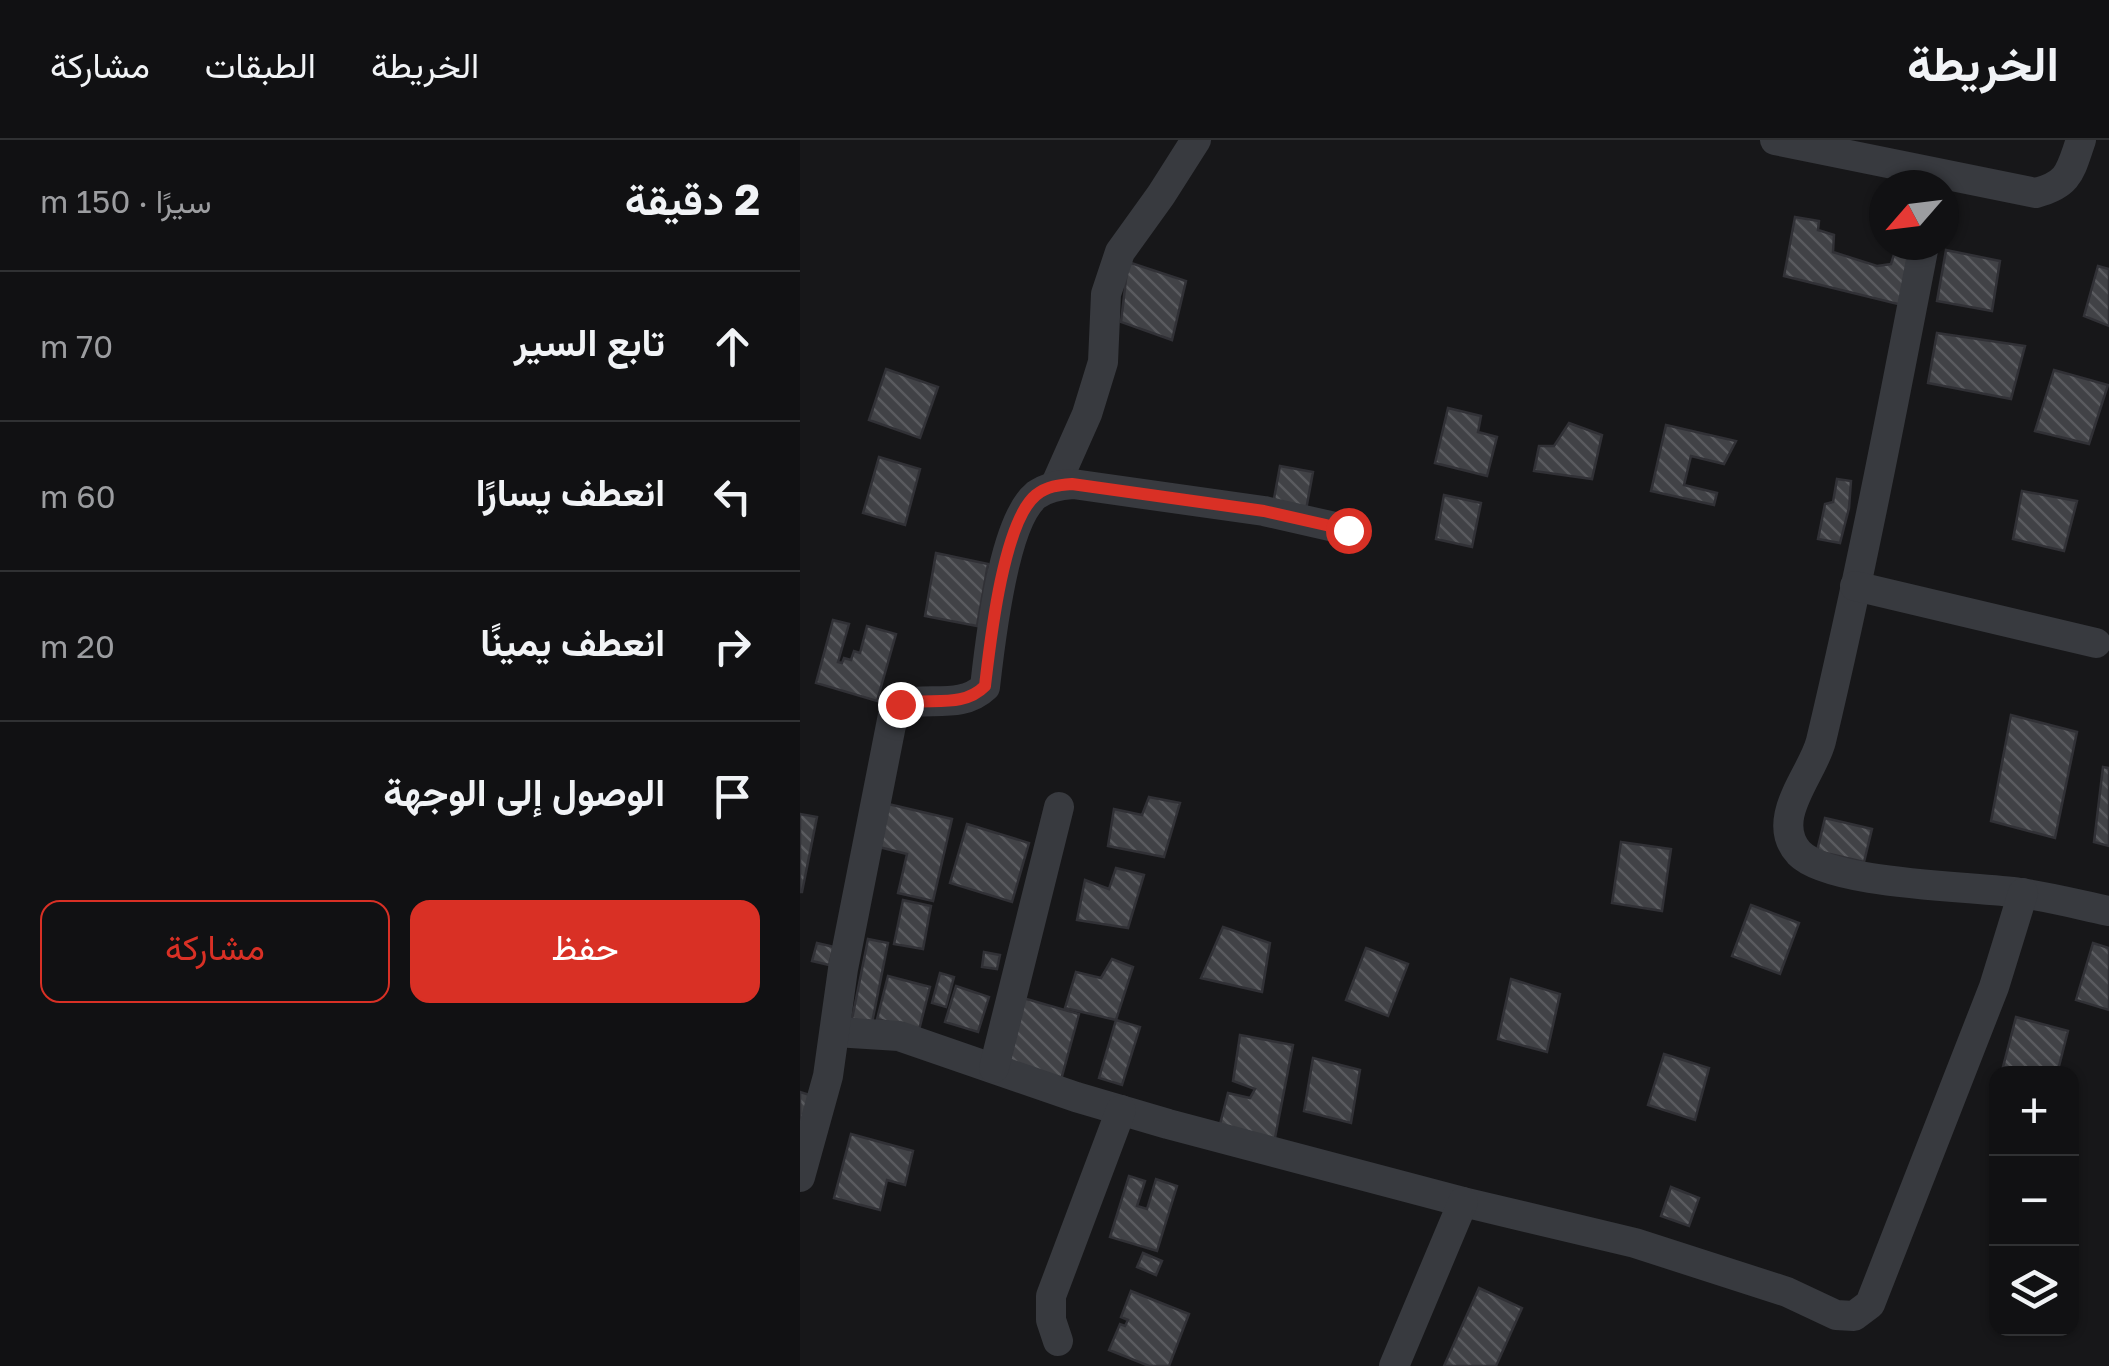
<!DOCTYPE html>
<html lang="ar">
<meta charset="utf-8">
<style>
:root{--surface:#111113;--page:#1e1f21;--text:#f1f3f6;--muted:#9c9da0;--line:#303133;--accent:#d93025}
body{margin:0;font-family:"Golos Text",Vazirmatn,sans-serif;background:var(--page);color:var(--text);direction:rtl}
.controls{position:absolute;right:30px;bottom:30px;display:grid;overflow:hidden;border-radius:20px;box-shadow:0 2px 8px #0004}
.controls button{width:90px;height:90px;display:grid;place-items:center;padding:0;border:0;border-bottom:2px solid var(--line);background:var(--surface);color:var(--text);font:50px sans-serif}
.compass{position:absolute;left:1069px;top:30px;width:90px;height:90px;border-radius:50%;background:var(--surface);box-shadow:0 2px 8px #0004;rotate:242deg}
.stop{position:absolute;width:30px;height:30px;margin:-22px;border:8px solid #d93025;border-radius:50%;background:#fff}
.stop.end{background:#d93025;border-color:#fff;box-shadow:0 2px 10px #0008}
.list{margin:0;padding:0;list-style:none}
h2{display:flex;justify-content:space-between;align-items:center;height:130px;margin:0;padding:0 40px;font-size:42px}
h2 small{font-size:32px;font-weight:400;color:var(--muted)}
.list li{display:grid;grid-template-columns:65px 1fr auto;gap:30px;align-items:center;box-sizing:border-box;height:150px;padding:0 40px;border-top:2px solid var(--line)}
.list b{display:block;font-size:38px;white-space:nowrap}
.list em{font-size:32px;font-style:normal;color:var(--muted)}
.actions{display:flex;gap:20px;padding:30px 40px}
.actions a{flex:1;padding:22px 0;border:2px solid var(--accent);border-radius:20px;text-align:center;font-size:35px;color:var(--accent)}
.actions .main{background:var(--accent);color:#fff}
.icon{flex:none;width:55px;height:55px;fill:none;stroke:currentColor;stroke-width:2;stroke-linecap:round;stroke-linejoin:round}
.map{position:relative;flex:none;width:1309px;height:1226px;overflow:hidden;direction:ltr}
header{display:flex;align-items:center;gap:60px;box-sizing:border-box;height:140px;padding:0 50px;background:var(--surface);border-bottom:2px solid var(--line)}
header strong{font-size:48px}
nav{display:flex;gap:55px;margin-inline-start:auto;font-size:35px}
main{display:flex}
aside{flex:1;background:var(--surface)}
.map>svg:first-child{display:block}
.building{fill:url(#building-back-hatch);stroke:#313136;stroke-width:2.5}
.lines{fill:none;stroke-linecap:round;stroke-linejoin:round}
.minor{stroke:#383a3f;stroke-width:30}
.route{stroke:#d93025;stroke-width:12}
</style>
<header>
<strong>الخريطة</strong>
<nav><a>الخريطة</a><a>الطبقات</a><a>مشاركة</a></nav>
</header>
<main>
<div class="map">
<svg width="1309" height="1226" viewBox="0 0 1309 1226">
<defs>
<pattern id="building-back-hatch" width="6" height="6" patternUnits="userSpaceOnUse" patternTransform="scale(2.5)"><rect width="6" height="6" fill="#414246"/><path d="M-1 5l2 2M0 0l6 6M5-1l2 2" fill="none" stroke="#5a5b5f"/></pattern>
</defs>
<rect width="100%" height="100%" fill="#171719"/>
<g class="building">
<path d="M995 77 1019 81 1018 90 1034 95 1033 112 1077 126 1091 124 1097 105H1116L1102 165 984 136Z"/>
<path d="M1146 110 1200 121 1192 171 1137 161Z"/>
<path d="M328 122 386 141 372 200 321 182Z"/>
<path d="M1298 126 1309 129V186L1284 176Z"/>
<path d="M1137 193 1225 206 1211 259 1128 243Z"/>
<path d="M86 229 138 247 120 298 69 280Z"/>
<path d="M1254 230 1308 245 1289 304 1235 291Z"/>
<path d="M648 268 681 276 678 292 697 297 687 336 635 323Z"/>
<path d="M769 283 802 295 792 339 734 331 739 306H754Z"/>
<path d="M866 285 936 301 924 324 891 316 884 345 917 353 914 365 851 351Z"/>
<path d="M79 317 120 329 105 385 63 373Z"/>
<path d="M480 326 513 332 506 370 473 364Z"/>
<path d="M1037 339 1051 341 1049 368 1040 403 1018 399 1025 364 1033 362Z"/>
<path d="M1222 351 1277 361 1264 411 1213 399Z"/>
<path d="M644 355 681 363 672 407 636 399Z"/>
<path d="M136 413 188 424 177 486 125 476Z"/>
<path d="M33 480 49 484 38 522 42 523 44 518 51 520 54 511 60 513 67 486 96 494 77 561 16 543Z"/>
<path d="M1211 575 1277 592 1255 698 1191 681Z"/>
<path d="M1303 627 1309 628V706L1294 702Z"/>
<path d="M349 657 380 663 364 717 308 706 314 669 342 675Z"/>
<path d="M84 663 152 679 133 761 98 753 107 714 75 706Z"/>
<path d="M0 674 17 677 2 752H0Z"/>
<path d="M1025 678 1072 689 1064 722 1017 711Z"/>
<path d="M167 684 229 703 212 762 150 743Z"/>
<path d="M821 702 871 709 862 771 812 763Z"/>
<path d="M316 728 344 735 328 788 277 780 285 740 309 749Z"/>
<path d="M103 760 131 766 123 809 94 804Z"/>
<path d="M951 765 999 783 980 834 932 816Z"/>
<path d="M423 787 470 803 462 852 401 838Z"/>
<path d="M68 799 88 803 72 883 52 879Z"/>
<path d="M17 803 34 807 29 825 12 821Z"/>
<path d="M1293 803 1309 808V870L1276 860Z"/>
<path d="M566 808 608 824 588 876 546 860Z"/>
<path d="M184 812 200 815 197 829 182 827Z"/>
<path d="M312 819 333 827 316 880 265 868 276 832 301 838Z"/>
<path d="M140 833 154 837 146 867 132 863Z"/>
<path d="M88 836 130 847 119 890 77 879Z"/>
<path d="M711 839 760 854 747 912 698 899Z"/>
<path d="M156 846 189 857 178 892 145 882Z"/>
<path d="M223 858 279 874 261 940 205 924Z"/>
<path d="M1216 877 1268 891 1257 934H1228L1203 927Z"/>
<path d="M316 880 340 887 322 945 299 938Z"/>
<path d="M440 895 493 905 474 1003 419 988 428 953 450 958 455 949 433 941Z"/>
<path d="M864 914 909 928 895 980 848 965Z"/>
<path d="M513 918 560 930 551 983 504 971Z"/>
<path d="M0 952 10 955 0 986Z"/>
<path d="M51 994 113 1011 105 1045 87 1040 80 1070 34 1058Z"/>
<path d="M329 1036 345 1041 337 1066 347 1069 356 1039 377 1046 357 1111 310 1097Z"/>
<path d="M871 1047 899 1058 889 1086 861 1076Z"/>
<path d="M343 1113 362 1121 356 1135 337 1127Z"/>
<path d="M679 1148 722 1168 696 1226H644Z"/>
<path d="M331 1151 389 1174 369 1226H349L309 1210 320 1184 325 1186 328 1180 321 1177Z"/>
</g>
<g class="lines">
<g class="minor">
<path d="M975 0 1236 53C1270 44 1270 31 1281 0"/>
<path d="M1124 105C1092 271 1060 437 1021 601 1013 634 968 679 999 713 1030 745 1172 746 1220 753 1250 757 1280 765 1309 771"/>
<path d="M255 346 287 274 303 222 306 154 320 112 361 55 396 0"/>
<path d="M1055 446 1296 503"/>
<path d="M35 892 99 896 276 957 368 984 663 1062 835 1103 987 1152 1036 1175 1054 1176 1070 1164 1194 847 1223 753"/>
<path d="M194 928 259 667"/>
<path d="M0 1037 28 936 43 829 93 575 101 564C130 557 162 569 185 547 190 503 203 382 236 355 247 347 259 345 273 344L464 371 548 390"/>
<path d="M258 1201 251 1180V1156L321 970"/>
<path d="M594 1226 663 1062"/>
</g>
</g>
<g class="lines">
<path class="route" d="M100 564C130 557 162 569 185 546 190 503 203 382 236 355 247 346 259 345 272 344L464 371 548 390"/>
</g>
</svg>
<div class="controls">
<button>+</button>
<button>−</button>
<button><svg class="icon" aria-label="layers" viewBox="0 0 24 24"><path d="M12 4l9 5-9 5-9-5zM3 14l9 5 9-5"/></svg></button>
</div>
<svg class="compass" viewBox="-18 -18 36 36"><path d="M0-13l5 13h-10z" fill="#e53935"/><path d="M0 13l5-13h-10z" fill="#9c9da0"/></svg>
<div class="stop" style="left:548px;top:390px"></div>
<div class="stop end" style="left:100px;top:564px"></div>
</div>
<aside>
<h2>2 دقيقة<small>سيرًا · 150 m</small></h2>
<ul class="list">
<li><svg class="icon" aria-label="ahead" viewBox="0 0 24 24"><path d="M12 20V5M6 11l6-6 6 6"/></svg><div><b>تابع السير</b></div><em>70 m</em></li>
<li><svg class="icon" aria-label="left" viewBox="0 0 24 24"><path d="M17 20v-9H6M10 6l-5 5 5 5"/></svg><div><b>انعطف يسارًا</b></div><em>60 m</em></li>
<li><svg class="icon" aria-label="right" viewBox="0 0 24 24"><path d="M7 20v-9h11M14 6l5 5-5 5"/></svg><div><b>انعطف يمينًا</b></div><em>20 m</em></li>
<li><svg class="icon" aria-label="arrive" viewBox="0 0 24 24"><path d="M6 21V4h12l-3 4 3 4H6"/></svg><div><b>الوصول إلى الوجهة</b></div></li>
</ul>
<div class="actions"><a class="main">حفظ</a><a>مشاركة</a></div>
</aside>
</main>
